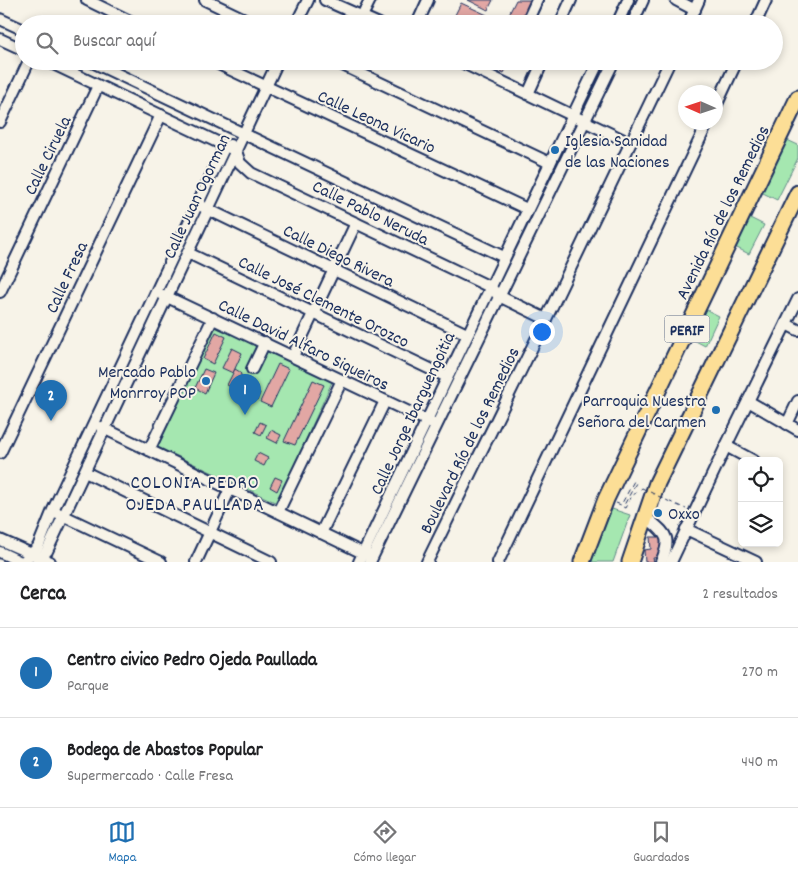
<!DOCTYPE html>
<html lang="es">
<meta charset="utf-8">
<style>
:root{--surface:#fff;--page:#f6f6f6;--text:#202124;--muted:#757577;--line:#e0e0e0;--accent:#1f6fb2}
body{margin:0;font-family:Dekko,sans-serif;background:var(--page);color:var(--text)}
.controls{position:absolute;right:15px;bottom:15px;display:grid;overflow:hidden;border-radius:8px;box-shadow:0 2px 8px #0003}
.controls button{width:45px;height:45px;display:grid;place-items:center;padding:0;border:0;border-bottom:1px solid var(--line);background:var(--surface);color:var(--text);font:25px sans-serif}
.compass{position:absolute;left:678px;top:85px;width:45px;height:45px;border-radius:50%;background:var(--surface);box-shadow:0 2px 8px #0003;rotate:273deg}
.you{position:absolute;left:541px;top:331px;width:18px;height:18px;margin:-12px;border:4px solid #fff;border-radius:50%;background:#1a73e8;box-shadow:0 0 0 8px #1a73e833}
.badge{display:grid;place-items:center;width:32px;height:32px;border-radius:50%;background:var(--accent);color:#fff;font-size:16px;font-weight:700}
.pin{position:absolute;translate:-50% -41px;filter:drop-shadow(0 1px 2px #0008)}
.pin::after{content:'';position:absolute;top:26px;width:18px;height:15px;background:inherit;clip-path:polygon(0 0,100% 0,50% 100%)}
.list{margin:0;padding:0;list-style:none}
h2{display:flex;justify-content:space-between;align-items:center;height:65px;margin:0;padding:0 20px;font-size:21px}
h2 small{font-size:16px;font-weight:400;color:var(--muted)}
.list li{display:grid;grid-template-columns:32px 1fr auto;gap:15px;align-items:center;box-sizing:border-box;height:90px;padding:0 20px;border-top:1px solid var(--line)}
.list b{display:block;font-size:19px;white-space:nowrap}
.list p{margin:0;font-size:16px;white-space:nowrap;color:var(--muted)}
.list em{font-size:16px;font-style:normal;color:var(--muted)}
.icon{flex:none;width:28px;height:28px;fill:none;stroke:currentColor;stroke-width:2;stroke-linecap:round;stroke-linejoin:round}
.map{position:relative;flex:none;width:798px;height:562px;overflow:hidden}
.search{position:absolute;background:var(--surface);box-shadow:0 2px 8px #0003;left:15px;right:15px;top:15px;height:55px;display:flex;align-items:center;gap:12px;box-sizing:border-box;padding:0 18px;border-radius:28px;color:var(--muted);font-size:19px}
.sheet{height:245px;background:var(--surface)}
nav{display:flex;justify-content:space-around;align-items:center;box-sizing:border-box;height:70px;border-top:1px solid var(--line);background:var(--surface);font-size:14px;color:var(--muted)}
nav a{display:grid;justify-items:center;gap:2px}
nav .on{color:var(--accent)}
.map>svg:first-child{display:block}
.green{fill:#a5e7b0;stroke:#608b87}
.building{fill:#e2a7a4;stroke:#1b2f5e}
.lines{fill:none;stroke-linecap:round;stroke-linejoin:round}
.minor-casing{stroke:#1b2f5e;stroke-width:14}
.highway-casing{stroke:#1b2f5e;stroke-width:19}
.path{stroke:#1b2f5e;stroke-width:1;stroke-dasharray:5 4;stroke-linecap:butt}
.minor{stroke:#f7f3e8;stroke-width:10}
.highway{stroke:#fcde96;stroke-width:15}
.path-bridge{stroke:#1b2f5e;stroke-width:1;stroke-dasharray:5 4;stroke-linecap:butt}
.poi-dot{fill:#1f6fb2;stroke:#f7f3e8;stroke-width:2}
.labels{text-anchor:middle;stroke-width:4;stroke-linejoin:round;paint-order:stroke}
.shield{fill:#f7f3e8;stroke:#5d6a87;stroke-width:1}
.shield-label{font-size:16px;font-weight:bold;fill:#1b2f5e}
.street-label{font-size:18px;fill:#1b2f5e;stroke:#f7f3e8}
.poi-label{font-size:18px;fill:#1b2f5e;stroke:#f7f3e8;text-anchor:start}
.neighbourhood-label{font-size:19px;letter-spacing:1px;fill:#1b2f5e;stroke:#f7f3e8}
</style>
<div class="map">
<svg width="798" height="562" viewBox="0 0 798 562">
<rect width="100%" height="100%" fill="#f7f3e8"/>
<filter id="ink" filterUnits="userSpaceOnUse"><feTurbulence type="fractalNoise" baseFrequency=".02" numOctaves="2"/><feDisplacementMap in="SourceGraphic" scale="10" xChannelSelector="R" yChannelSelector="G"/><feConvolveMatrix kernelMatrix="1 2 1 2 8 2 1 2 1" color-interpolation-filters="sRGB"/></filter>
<g filter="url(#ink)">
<g class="green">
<path d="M785 139 798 145V158L777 200 759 191Z"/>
<path d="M748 217 764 225 749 254 733 246Z"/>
<path d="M703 308 719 316 705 346 690 338Z"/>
<path d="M214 326 332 382 277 503 158 447Z"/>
<path d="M612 509 630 515 613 562H590Z"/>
</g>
<g class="building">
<path d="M468 0H493L488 10Z"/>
<path d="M516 0H533L522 22 508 16Z"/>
<path d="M461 3 487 15 482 24H473L455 15Z"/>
<path d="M492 61H510L504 73 490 66Z"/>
<path d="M216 332 226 337 213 364 203 359Z"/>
<path d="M232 348 242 353 233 373 222 368Z"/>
<path d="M278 364 289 369 271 407 260 402Z"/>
<path d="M204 369 214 373 205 393 195 388Z"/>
<path d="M235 369 240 372 244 385 260 393 257 400 227 385Z"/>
<path d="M313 380 324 385 295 445 284 441Z"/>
<path d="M260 422 266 425 261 435 255 432Z"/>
<path d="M271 430 281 435 277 443 267 438Z"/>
<path d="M258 453 268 458 264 466 254 461Z"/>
<path d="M275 477 282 480 277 491 270 487Z"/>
<path d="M650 537H660L662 557 653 558 654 562H645L644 550 651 549Z"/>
</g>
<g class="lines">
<defs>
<g id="minor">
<path d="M87 0 136 24"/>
<path d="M205 0 255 24"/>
<path d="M325 0 379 24"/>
<path d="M676 0 695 10"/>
<path d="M362 16 370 0"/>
<path d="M0 19 24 30"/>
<path d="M296 24 308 0"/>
<path d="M417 24 428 0"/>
<path d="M526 24 537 0"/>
<path d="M560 24 571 0"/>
<path d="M617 24 628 0"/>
<path d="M632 24 643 0"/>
<path d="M688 24 699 0"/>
<path d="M755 24 766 0"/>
<path d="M0 39 24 50"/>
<path d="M47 61 236 151 240 163 251 173 490 287 499 296 546 319"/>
<path d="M90 61 504 257"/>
<path d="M212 61 527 209"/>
<path d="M334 61 550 163"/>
<path d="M459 61 630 143"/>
<path d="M528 94 543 61"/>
<path d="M716 106 737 61"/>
<path d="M0 122 29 61"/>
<path d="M203 207 467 334"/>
<path d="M188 253 447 377"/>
<path d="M0 292 98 86"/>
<path d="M163 295 432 423"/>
<path d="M786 324 798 330"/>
<path d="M293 356 356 223"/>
<path d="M252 369 265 342"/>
<path d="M748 401 798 430"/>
<path d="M787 424 798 401"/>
<path d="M101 427 369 556"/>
<path d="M726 446 754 461"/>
<path d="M149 450 213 318"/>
<path d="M0 453 161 115"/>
<path d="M85 472 271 562"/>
<path d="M278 512 342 380"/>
<path d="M58 513 161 562"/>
<path d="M645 516C665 534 673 535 661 562"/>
<path d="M686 529 756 562"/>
<path d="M321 533 385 401"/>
<path d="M0 540 50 562"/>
<path d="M0 552 21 562"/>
<path d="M23 562 38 547 53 510 225 146 230 145"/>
<path d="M37 562 47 551 278 61"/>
<path d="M196 562 230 489"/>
<path d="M359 562 599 61"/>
<path d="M370 562 614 61"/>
<path d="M427 562 546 319 670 61"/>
<path d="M498 562 708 122"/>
<path d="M671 562 726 446 798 299"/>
</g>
<g id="highway">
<path d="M582 562 606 499 798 98"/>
<path d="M630 562 657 483 798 193"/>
</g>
</defs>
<use href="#minor" class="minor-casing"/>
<use href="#highway" class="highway-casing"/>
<g class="path">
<path d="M668 501 686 509"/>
<path d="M616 503 621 505 634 481 636 483 623 507 625 508 632 496 642 488"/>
</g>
<use href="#minor" class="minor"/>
<use href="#highway" class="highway"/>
<path class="path-bridge" d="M642 488 668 501"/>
</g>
</g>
<g class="poi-dot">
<circle cx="555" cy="150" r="5"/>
<circle cx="206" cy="381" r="5"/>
<circle cx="716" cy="410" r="5"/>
<circle cx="658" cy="513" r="5"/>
</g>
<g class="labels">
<rect class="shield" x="664.5" y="315.5" width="45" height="27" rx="4"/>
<g class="shield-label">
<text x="687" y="335">PERIF</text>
</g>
<g class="street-label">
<text transform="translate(377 121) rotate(25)" y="6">Calle Leona Vicario</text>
<text transform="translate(47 155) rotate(-64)" y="6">Calle Ciruela</text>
<text transform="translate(196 196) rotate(-65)" y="6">Calle Juan Ogorman</text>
<text transform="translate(371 212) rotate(26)" y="6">Calle Pablo Neruda</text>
<text transform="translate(722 212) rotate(-64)" y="6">Avenida Río de los Remedios</text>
<text transform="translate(339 255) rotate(26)" y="6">Calle Diego Rivera</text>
<text transform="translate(66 277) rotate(-65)" y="6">Calle Fresa</text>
<text transform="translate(324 301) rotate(26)" y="6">Calle José Clemente Orozco</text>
<text transform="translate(304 344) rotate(26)" y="6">Calle David Alfaro Siqueiros</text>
<text transform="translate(412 413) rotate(-65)" y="6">Calle Jorge Ibarguengoitia</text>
<text transform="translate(469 440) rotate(-64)" y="6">Boulevard Río de los Remedios</text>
</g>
<g class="poi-label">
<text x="565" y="146">Iglesia Sanidad<tspan x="565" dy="21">de las Naciones</tspan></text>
<text x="196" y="377" text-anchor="end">Mercado Pablo<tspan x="196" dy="21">Monrroy POP</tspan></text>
<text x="706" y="406" text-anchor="end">Parroquia Nuestra<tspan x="706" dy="21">Señora del Carmen</tspan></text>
<text x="668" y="519">Oxxo</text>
</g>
<g class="neighbourhood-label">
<text x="195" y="488">COLONIA PEDRO<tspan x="195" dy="22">OJEDA PAULLADA</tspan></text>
</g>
</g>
</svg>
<div class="controls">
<button><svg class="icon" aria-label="locate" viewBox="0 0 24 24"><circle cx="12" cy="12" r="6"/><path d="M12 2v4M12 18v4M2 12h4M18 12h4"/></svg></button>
<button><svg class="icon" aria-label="layers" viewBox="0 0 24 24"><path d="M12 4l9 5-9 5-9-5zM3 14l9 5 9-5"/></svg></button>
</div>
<svg class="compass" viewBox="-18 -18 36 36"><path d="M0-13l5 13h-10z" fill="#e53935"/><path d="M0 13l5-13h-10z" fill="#757577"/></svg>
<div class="you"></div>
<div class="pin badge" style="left:245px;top:415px">1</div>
<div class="pin badge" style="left:51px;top:421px">2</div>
<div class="search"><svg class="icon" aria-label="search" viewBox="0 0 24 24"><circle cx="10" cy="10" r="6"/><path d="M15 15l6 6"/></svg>Buscar aquí</div>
</div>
<section class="sheet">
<h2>Cerca<small>2 resultados</small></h2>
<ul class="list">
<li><span class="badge">1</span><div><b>Centro civico Pedro Ojeda Paullada</b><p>Parque</p></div><em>270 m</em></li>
<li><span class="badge">2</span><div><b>Bodega de Abastos Popular</b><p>Supermercado · Calle Fresa</p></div><em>440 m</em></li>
</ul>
</section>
<nav>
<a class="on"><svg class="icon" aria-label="map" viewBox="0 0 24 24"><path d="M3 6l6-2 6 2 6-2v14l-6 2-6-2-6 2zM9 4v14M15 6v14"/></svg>Mapa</a>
<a><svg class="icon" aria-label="directions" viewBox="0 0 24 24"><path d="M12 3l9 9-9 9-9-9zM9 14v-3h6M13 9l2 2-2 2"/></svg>Cómo llegar</a>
<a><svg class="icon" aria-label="saved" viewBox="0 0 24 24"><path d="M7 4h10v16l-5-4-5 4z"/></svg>Guardados</a>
</nav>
